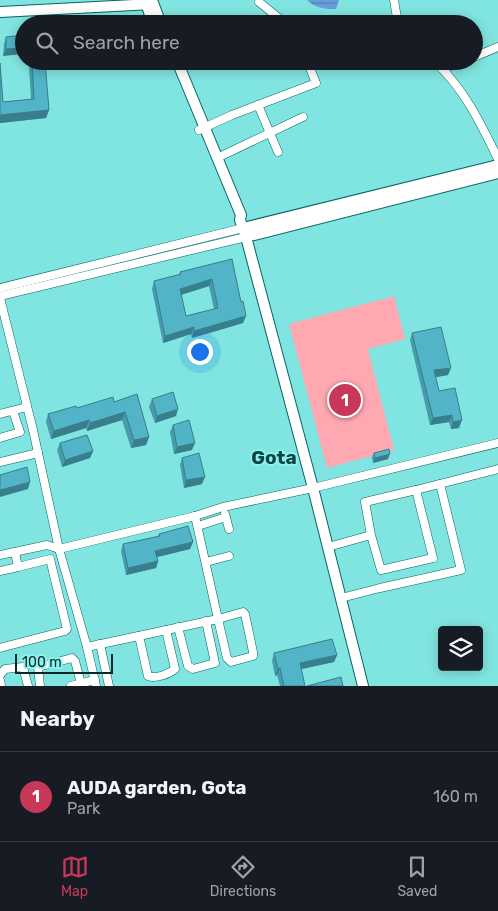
<!DOCTYPE html>
<style>
:root{--surface:#171b24;--page:#20242c;--text:#f1f3f6;--muted:#9ea1a6;--line:#363941;--accent:#c83859}
body{margin:0;font-family:Rubik,sans-serif;background:var(--page);color:var(--text)}
.controls{position:absolute;right:15px;bottom:15px;display:grid;overflow:hidden;border-radius:5px;box-shadow:0 2px 12px #0003}
.controls button{width:45px;height:45px;display:grid;place-items:center;padding:0;border:0;border-bottom:1px solid var(--line);background:var(--surface);color:var(--text);font:25px sans-serif}
.scale{position:absolute;left:15px;bottom:12px;width:98px;box-sizing:border-box;padding-left:5px;border:2px solid #072928;border-top:0;font-size:14px;line-height:18px;white-space:nowrap;color:#072928;-webkit-text-stroke:4px #8df2ee;paint-order:stroke}
.you{position:absolute;left:199px;top:351px;width:18px;height:18px;margin:-12px;border:4px solid #fff;border-radius:50%;background:#1a73e8;box-shadow:0 0 0 8px #1a73e833}
.badge{display:grid;place-items:center;width:32px;height:32px;border-radius:50%;background:var(--accent);color:#fff;font-size:16px;font-weight:700}
.pin{position:absolute;translate:-50% -50%;border:2px solid #fff;box-shadow:0 1px 5px #0006}
.list{margin:0;padding:0;list-style:none}
h2{display:flex;justify-content:space-between;align-items:center;height:65px;margin:0;padding:0 20px;font-size:21px}
h2 small{font-size:16px;font-weight:400;color:var(--muted)}
.list li{display:grid;grid-template-columns:32px 1fr auto;gap:15px;align-items:center;box-sizing:border-box;height:90px;padding:0 20px;border-top:1px solid var(--line)}
.list b{display:block;font-size:19px;white-space:nowrap}
.list p{margin:0;font-size:16px;white-space:nowrap;color:var(--muted)}
.list em{font-size:16px;font-style:normal;color:var(--muted)}
.icon{flex:none;width:28px;height:28px;fill:none;stroke:currentColor;stroke-width:2;stroke-linecap:round;stroke-linejoin:round}
.map{position:relative;flex:none;width:498px;height:686px;overflow:hidden}
.search{position:absolute;background:var(--surface);box-shadow:0 2px 12px #0003;left:15px;right:15px;top:15px;height:55px;display:flex;align-items:center;gap:12px;box-sizing:border-box;padding:0 18px;border-radius:28px;color:var(--muted);font-size:19px}
.sheet{height:155px;background:var(--surface)}
nav{display:flex;justify-content:space-around;align-items:center;box-sizing:border-box;height:70px;border-top:1px solid var(--line);background:var(--surface);font-size:14px;color:var(--muted)}
nav a{display:grid;justify-items:center;gap:2px}
nav .on{color:var(--accent)}
.map>svg:first-child{display:block}
.green{fill:#fea8b2}
.water{fill:url(#water-rules)}
.lines{fill:none;stroke-linecap:round;stroke-linejoin:round}
.minor-casing{stroke:#086462;stroke-width:9}
.tertiary-casing{stroke:#086462;stroke-width:12}
.minor{stroke:#fff;stroke-width:8}
.tertiary{stroke:#fff;stroke-width:10}
.wall{fill:#479bab;fill-rule:evenodd}
.shaded-wall{fill:#397e8b}
.building{fill:#52b4c7;stroke:#397e8b;fill-rule:evenodd}
.labels{text-anchor:middle;stroke-width:4;stroke-linejoin:round;paint-order:stroke}
.district-label{font-size:19px;font-weight:bold;fill:#0a4644;stroke:#8df2ee}
</style>
<div class="map">
<svg width="498" height="686" viewBox="0 0 498 686">
<defs>
<pattern id="water-rules" width="6" height="5" patternUnits="userSpaceOnUse" patternTransform="scale(1.25)"><rect width="6" height="5" fill="#679edb"/><path d="M0 2.5h6" fill="none" stroke="#5381b2"/></pattern>
</defs>
<rect width="100%" height="100%" fill="#80e5e0"/>
<path class="green" d="M394 296 405 339 368 349 394 450 327 468 289 324Z"/>
<path class="water" d="M307 0H339L336 9C324 9 315 8 307 0Z"/>
<g class="lines">
<defs>
<g id="minor">
<path d="M394 0 398 24"/>
<path d="M259 2 286 24"/>
<path d="M474 57 498 47"/>
<path d="M434 61C464 88 481 124 498 159"/>
<path d="M443 69 463 61"/>
<path d="M258 105 278 152"/>
<path d="M199 130 232 115 316 83 307 61"/>
<path d="M217 158 303 117"/>
<path d="M0 288 243 228"/>
<path d="M0 296 246 237"/>
<path d="M0 298 33 430 59 549 87 647 96 686"/>
<path d="M0 414 27 407"/>
<path d="M0 438 20 432 13 411"/>
<path d="M0 462 38 453"/>
<path d="M416 490 498 469"/>
<path d="M225 514 229 529"/>
<path d="M198 526 226 517"/>
<path d="M328 547 371 535 365 502 416 490 433 558 381 570 371 535"/>
<path d="M0 555 47 545 59 549 195 516 223 507 313 488 498 443"/>
<path d="M206 562 229 556"/>
<path d="M0 571 18 567 15 552"/>
<path d="M380 588 461 570 440 484"/>
<path d="M341 598 376 589"/>
<path d="M243 612 245 614 253 652V656L231 662 227 658 218 619Z"/>
<path d="M178 627 188 666 193 669 215 663 206 621"/>
<path d="M139 636 148 676C156 679 169 674 175 669L166 630"/>
<path d="M100 644 109 686"/>
<path d="M87 647 218 619 195 516"/>
<path d="M0 648 65 631 67 629 50 559 18 567"/>
<path d="M0 675 5 669 23 667 28 686"/>
<path d="M0 680 1 686"/>
<path d="M40 686 38 667 72 658 75 661 81 684"/>
<path d="M71 686 95 680"/>
</g>
<g id="tertiary">
<path d="M145 0 153 24"/>
<path d="M152 0 161 24"/>
<path d="M0 12 153 4"/>
<path d="M177 61 241 215 240 220 246 237 313 488 363 686"/>
<path d="M243 228 498 165"/>
<path d="M246 237 498 173"/>
</g>
</defs>
<use href="#minor" class="minor-casing"/>
<use href="#tertiary" class="tertiary-casing"/>
<use href="#minor" class="minor"/>
<use href="#tertiary" class="tertiary"/>
</g>
<g class="wall">
<path d="M24 35 3 56 4 44 6 37Z"/>
<path d="M32 61H45L49 110 46 118 0 123V63L3 102 31 99 29 67Z"/>
<path d="M232 259 243 323 192 338 191 334 163 343 152 289 154 281 179 275 180 272ZM209 286 214 309 186 316 181 295Z"/>
<path d="M412 333 448 375 435 377 439 391 459 428 451 429 449 422 430 425 410 340Z"/>
<path d="M137 394 149 437 146 445 131 448 122 420 87 431 86 428 51 439 46 422 48 414 77 408 114 402Z"/>
<path d="M152 399 176 416 155 423 149 407Z"/>
<path d="M173 425 192 450 174 454 170 432Z"/>
<path d="M60 443 93 451 90 458 62 467 57 450Z"/>
<path d="M374 453 388 459 373 463 372 457Z"/>
<path d="M182 458 202 484 184 488 180 465Z"/>
<path d="M159 534 193 542 190 549 157 557 158 561 156 568 126 575 121 551 123 544 158 536Z"/>
<path d="M274 653 337 655 334 662 301 669 305 686H280L277 675 275 676 272 661Z"/>
</g>
<g class="shaded-wall">
<path d="M24 48V54L3 56 6 49Z"/>
<path d="M49 110 46 118 0 123V115Z"/>
<path d="M212 279 209 286 177 296 180 289Z"/>
<path d="M246 316 243 323 192 338 194 331Z"/>
<path d="M194 327 191 334 163 343 165 336Z"/>
<path d="M451 368 448 375 431 378 434 370Z"/>
<path d="M178 409 176 416 155 423 157 416Z"/>
<path d="M125 412 122 420 87 431 90 423Z"/>
<path d="M452 415 449 422 430 425 433 418Z"/>
<path d="M89 420 86 428 51 439 54 431Z"/>
<path d="M462 420 459 428 451 429 453 422Z"/>
<path d="M149 437 146 445 131 448 134 440Z"/>
<path d="M195 443 192 450 174 454 177 447Z"/>
<path d="M93 451 90 458 62 467 65 460Z"/>
<path d="M390 454 388 459 373 463 375 458Z"/>
<path d="M205 477 202 484 184 488 186 480Z"/>
<path d="M30 482 28 489 0 497V490Z"/>
<path d="M193 542 190 549 153 558 155 551Z"/>
<path d="M158 561 156 568 126 575 128 568Z"/>
<path d="M337 655 334 662 297 670 300 663Z"/>
<path d="M280 668 277 675 275 676 278 669Z"/>
</g>
<g class="building">
<path d="M24 35V48L6 49V37Z"/>
<path d="M32 61H45L49 110 0 115V63L3 102 34 99Z"/>
<path d="M232 259 241 302 243 301 246 316 194 331V327L165 336 154 281 181 274 180 272ZM212 279 218 308 186 316 180 289Z"/>
<path d="M441 327 451 368 434 370 439 391 455 388 462 420 453 422 452 415 433 418 412 333Z"/>
<path d="M173 392 178 409 157 416 152 399Z"/>
<path d="M137 394 149 437 134 440 125 412 90 423 89 420 54 431 48 414 76 406 77 408 113 397 114 402Z"/>
<path d="M189 420 195 443 177 447 173 425Z"/>
<path d="M87 435 93 451 65 460 60 443Z"/>
<path d="M389 449 390 454 375 458 374 453Z"/>
<path d="M199 453 205 477 186 480 182 458Z"/>
<path d="M27 467 30 482 0 490V475Z"/>
<path d="M188 526 193 542 155 551 158 561 128 568 123 544 160 536 159 534Z"/>
<path d="M332 639 337 655 300 663 305 686H284L280 668 278 669 274 653Z"/>
<path d="M341 677 343 686H307Z"/>
</g>
<g class="labels">
<g class="district-label">
<text x="274" y="464">Gota</text>
</g>
</g>
</svg>
<div class="controls">
<button><svg class="icon" aria-label="layers" viewBox="0 0 24 24"><path d="M12 4l9 5-9 5-9-5zM3 14l9 5 9-5"/></svg></button>
</div>
<div class="scale">100 m</div>
<div class="you"></div>
<div class="pin badge" style="left:345px;top:400px">1</div>
<div class="search"><svg class="icon" aria-label="search" viewBox="0 0 24 24"><circle cx="10" cy="10" r="6"/><path d="M15 15l6 6"/></svg>Search here</div>
</div>
<section class="sheet">
<h2>Nearby<small></small></h2>
<ul class="list">
<li><span class="badge">1</span><div><b>AUDA garden, Gota</b><p>Park</p></div><em>160 m</em></li>
</ul>
</section>
<nav>
<a class="on"><svg class="icon" aria-label="map" viewBox="0 0 24 24"><path d="M3 6l6-2 6 2 6-2v14l-6 2-6-2-6 2zM9 4v14M15 6v14"/></svg>Map</a>
<a><svg class="icon" aria-label="directions" viewBox="0 0 24 24"><path d="M12 3l9 9-9 9-9-9zM9 14v-3h6M13 9l2 2-2 2"/></svg>Directions</a>
<a><svg class="icon" aria-label="saved" viewBox="0 0 24 24"><path d="M7 4h10v16l-5-4-5 4z"/></svg>Saved</a>
</nav>
